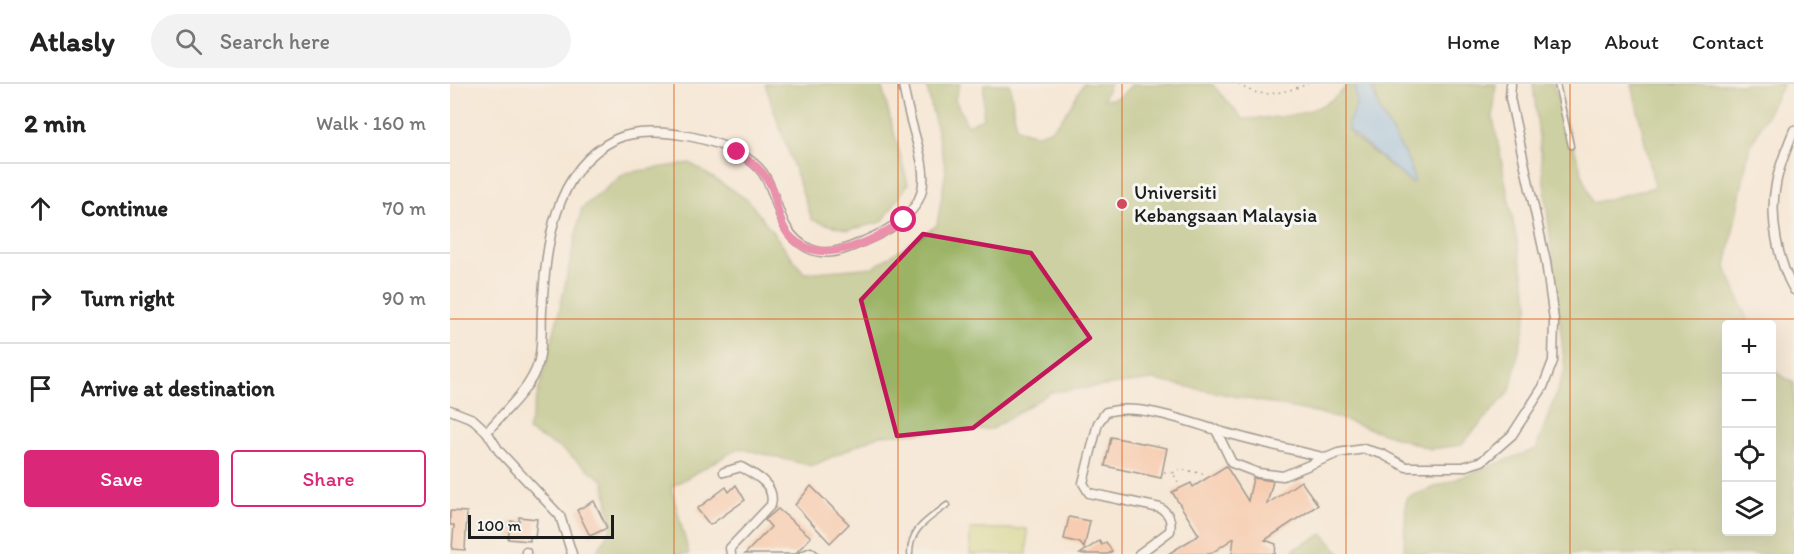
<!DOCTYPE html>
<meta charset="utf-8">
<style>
:root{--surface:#fff;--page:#f2f2f2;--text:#222;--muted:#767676;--line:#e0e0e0;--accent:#db2777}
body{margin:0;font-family:Itim,sans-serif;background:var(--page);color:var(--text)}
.controls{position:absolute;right:18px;bottom:18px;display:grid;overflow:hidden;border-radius:6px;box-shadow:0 6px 24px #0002}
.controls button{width:54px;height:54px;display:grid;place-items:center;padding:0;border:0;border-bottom:2px solid var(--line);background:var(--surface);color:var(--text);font:30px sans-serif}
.scale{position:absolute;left:18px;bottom:15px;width:146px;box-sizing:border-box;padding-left:6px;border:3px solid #1c1c1c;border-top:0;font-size:16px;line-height:21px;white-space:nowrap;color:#1c1c1c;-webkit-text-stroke:4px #f6f6f2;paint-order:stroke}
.stop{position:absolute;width:18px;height:18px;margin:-14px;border:4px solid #db2777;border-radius:50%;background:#fff}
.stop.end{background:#db2777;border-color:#fff;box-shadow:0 2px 6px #0008}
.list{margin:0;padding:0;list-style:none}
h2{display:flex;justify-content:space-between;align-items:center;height:78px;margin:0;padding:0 24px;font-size:26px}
h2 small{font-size:20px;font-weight:400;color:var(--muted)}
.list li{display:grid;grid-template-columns:39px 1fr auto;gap:18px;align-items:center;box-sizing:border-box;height:90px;padding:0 24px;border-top:2px solid var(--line)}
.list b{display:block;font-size:22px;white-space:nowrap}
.list em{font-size:20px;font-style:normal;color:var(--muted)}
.actions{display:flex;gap:12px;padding:18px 24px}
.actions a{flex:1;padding:14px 0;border:2px solid var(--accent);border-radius:6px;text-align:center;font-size:21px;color:var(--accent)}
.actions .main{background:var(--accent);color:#fff}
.icon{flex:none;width:33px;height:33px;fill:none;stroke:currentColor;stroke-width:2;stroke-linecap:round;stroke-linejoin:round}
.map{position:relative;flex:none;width:1344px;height:470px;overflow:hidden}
header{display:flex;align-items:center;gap:36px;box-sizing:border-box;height:84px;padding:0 30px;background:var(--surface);border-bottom:2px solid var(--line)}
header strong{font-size:28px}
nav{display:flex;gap:33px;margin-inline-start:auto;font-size:21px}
.search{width:420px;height:54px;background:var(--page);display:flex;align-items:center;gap:15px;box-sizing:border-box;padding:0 21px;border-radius:33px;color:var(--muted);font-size:22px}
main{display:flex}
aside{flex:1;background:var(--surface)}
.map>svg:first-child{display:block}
.green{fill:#c4d173;stroke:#707648;stroke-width:1.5}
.forest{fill:#9bb365;stroke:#5c6840;stroke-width:1.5}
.water{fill:#73b1e5;stroke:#486680;stroke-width:1.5}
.building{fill:#f9ac85}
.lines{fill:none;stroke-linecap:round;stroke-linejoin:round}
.service-casing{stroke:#3d3a38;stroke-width:7}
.minor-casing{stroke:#3d3a38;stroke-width:11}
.path{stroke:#3d3a38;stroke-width:1.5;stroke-dasharray:1.5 4.5;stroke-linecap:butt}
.service{stroke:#fff;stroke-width:4}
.minor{stroke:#fff;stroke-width:8}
.route{stroke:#db2777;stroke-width:8}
.marked{fill:none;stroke:#c2185b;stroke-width:4.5;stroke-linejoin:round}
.grid{fill:none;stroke:#de560d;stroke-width:1.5;stroke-opacity:0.55}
.poi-dot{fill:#d1495b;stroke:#f6f6f2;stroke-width:2}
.labels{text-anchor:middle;stroke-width:6;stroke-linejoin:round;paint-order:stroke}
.poi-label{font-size:20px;fill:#1c1c1c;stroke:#f6f6f2;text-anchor:start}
</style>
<header>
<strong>Atlasly</strong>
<div class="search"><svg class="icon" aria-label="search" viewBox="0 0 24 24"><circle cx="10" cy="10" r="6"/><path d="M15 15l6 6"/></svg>Search here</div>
<nav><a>Home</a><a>Map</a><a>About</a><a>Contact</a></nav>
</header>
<main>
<aside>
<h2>2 min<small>Walk · 160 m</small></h2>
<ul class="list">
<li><svg class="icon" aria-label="ahead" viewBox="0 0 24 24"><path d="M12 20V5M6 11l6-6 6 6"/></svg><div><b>Continue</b></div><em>70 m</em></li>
<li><svg class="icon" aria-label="right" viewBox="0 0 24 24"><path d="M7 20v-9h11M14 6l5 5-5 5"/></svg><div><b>Turn right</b></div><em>90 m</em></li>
<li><svg class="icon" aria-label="arrive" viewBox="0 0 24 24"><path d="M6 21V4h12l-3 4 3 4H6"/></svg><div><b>Arrive at destination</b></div></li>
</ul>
<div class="actions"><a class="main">Save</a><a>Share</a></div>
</aside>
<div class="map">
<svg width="1344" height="470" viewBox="0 0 1344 470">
<rect width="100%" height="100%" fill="#f6f6f2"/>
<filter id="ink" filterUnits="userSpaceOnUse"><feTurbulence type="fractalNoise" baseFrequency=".0167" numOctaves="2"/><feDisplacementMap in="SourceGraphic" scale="12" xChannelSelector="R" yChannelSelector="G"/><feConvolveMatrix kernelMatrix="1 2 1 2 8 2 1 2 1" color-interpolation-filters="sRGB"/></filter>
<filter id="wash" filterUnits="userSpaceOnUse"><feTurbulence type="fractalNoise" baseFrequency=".008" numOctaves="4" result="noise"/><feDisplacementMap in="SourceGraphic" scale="24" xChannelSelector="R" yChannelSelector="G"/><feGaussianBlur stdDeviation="1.35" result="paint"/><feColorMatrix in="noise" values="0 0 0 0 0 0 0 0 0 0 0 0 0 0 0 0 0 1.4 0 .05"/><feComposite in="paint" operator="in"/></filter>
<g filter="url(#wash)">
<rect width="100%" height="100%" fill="#f5e7d5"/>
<rect class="green" x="520" y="445" width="57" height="25"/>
<g class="forest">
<path d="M315 0H431L458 100 432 138 398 146 362 136Z"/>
<path d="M476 0H510L505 15 517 41 533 34 534 0H560L566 43C601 66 618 26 633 0H660L653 15C667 17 674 10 682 0H762L793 35C829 34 875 32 898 0H905L906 22 898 40 902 52 962 99 964 97 959 78 930 28 923 0H1046L1043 34 1079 220 1060 307 1011 361 981 365 882 332 704 296 601 308 542 345 430 351 362 382 289 364 221 403 239 470H146L162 442 154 397 110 364 78 347 108 233 132 124 175 89 240 79 298 116 354 189 424 183 487 141 496 86Z"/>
<path d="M1083 0H1103L1142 119 1205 103 1182 0H1333L1299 65 1276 183 1299 240H1276V448H1322V286L1344 299V470H954L956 414 1086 365 1115 286Z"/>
<path d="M873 450 891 470H844L843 466Z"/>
</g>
<path class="water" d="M905 0H920L930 28 959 78 964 97 962 99 898 46V40L906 22Z"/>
<g id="blocks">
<g class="building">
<path d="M661 353 717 364 711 394 655 382Z"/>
<path d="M776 382 798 417 803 394 823 397 817 420 851 397 868 421 815 456 826 460 825 470H782L784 454 760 470H718L749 451 722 408 741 399 743 403Z"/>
<path d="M286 401 295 416 260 441 247 425 276 403 279 408Z"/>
<path d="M361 402 399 440 380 459 345 421Z"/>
<path d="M144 417 157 444 140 452 127 426Z"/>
<path d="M328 425 361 453 345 470H295L321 443 315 436Z"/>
<path d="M0 427 17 428 15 466 2 465 4 441H0Z"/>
<path d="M69 433 87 435 85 454 80 453V457L58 455 61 437 69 438Z"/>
<path d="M619 433 640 437 634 464 630 459 614 455Z"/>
<path d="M649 457 652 461 656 458 662 467 658 470H630Z"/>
</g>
</g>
</g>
<g filter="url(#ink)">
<use href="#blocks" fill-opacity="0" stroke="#3d3a38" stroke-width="1.5"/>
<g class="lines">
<defs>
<g id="service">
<path d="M1107 0 1121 62"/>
<path d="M351 470 361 466 366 470"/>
<path d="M460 470C460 444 478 436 497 421"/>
</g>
<g id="minor">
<path d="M1344 46C1337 63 1329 82 1326 100 1319 133 1328 178 1344 206"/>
<path d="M0 326 23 335 37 348 49 367 110 432 122 470"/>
<path d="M766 346 782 379 808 389 833 392 888 369 914 365 932 370 956 383H1013L1032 377 1062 351 1093 303 1103 277 1104 236 1096 178 1060 14 1061 0"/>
<path d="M37 348C55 326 79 307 88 280 93 263 91 243 92 226 96 165 102 86 166 55 201 38 290 56 313 89 330 115 327 148 358 164 376 174 397 165 414 157 509 117 464 76 453 0"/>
<path d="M274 388 291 383C306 391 326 401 321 421L280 464 281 470"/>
<path d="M76 470V468"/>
<path d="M689 470 720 447C722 436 719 429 710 424L639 409 633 399 648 339 656 328C690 319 736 337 769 347 804 357 840 365 876 374"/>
</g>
</defs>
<use href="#service" class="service-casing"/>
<use href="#minor" class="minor-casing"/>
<g class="path">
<path d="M789 0C810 17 834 8 858 0"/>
<path d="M714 388 723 389 730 402"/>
<path d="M723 389 730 385 755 390"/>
</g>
<use href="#service" class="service"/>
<use href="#minor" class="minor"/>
</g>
</g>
<g class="lines" filter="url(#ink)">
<path class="route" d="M287 68C301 78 315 87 322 104 328 120 328 139 340 152 371 185 424 157 454 136"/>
</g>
<path d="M0 0H1344V470H0ZM473 150 581 169 640 254 523 344 447 352 411 216Z" fill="#f5e7d5" fill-opacity=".55" fill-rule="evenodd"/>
<path class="marked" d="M473 150 581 169 640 254 523 344 447 352 411 216Z"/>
<path class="grid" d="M224 0V470M448 0V470M672 0V470M896 0V470M1120 0V470M0 235H1344"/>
<circle class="poi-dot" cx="672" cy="120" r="6"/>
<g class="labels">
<g class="poi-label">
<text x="684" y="115">Universiti<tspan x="684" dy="23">Kebangsaan Malaysia</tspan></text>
</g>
</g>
</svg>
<div class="controls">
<button>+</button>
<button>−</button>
<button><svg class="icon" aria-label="locate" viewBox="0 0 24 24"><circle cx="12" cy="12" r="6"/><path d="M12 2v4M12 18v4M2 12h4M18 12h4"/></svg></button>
<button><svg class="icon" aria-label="layers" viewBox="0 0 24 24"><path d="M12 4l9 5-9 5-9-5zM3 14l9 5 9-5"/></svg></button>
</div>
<div class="scale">100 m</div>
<div class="stop" style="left:454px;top:136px"></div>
<div class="stop end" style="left:287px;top:68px"></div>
</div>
</main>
